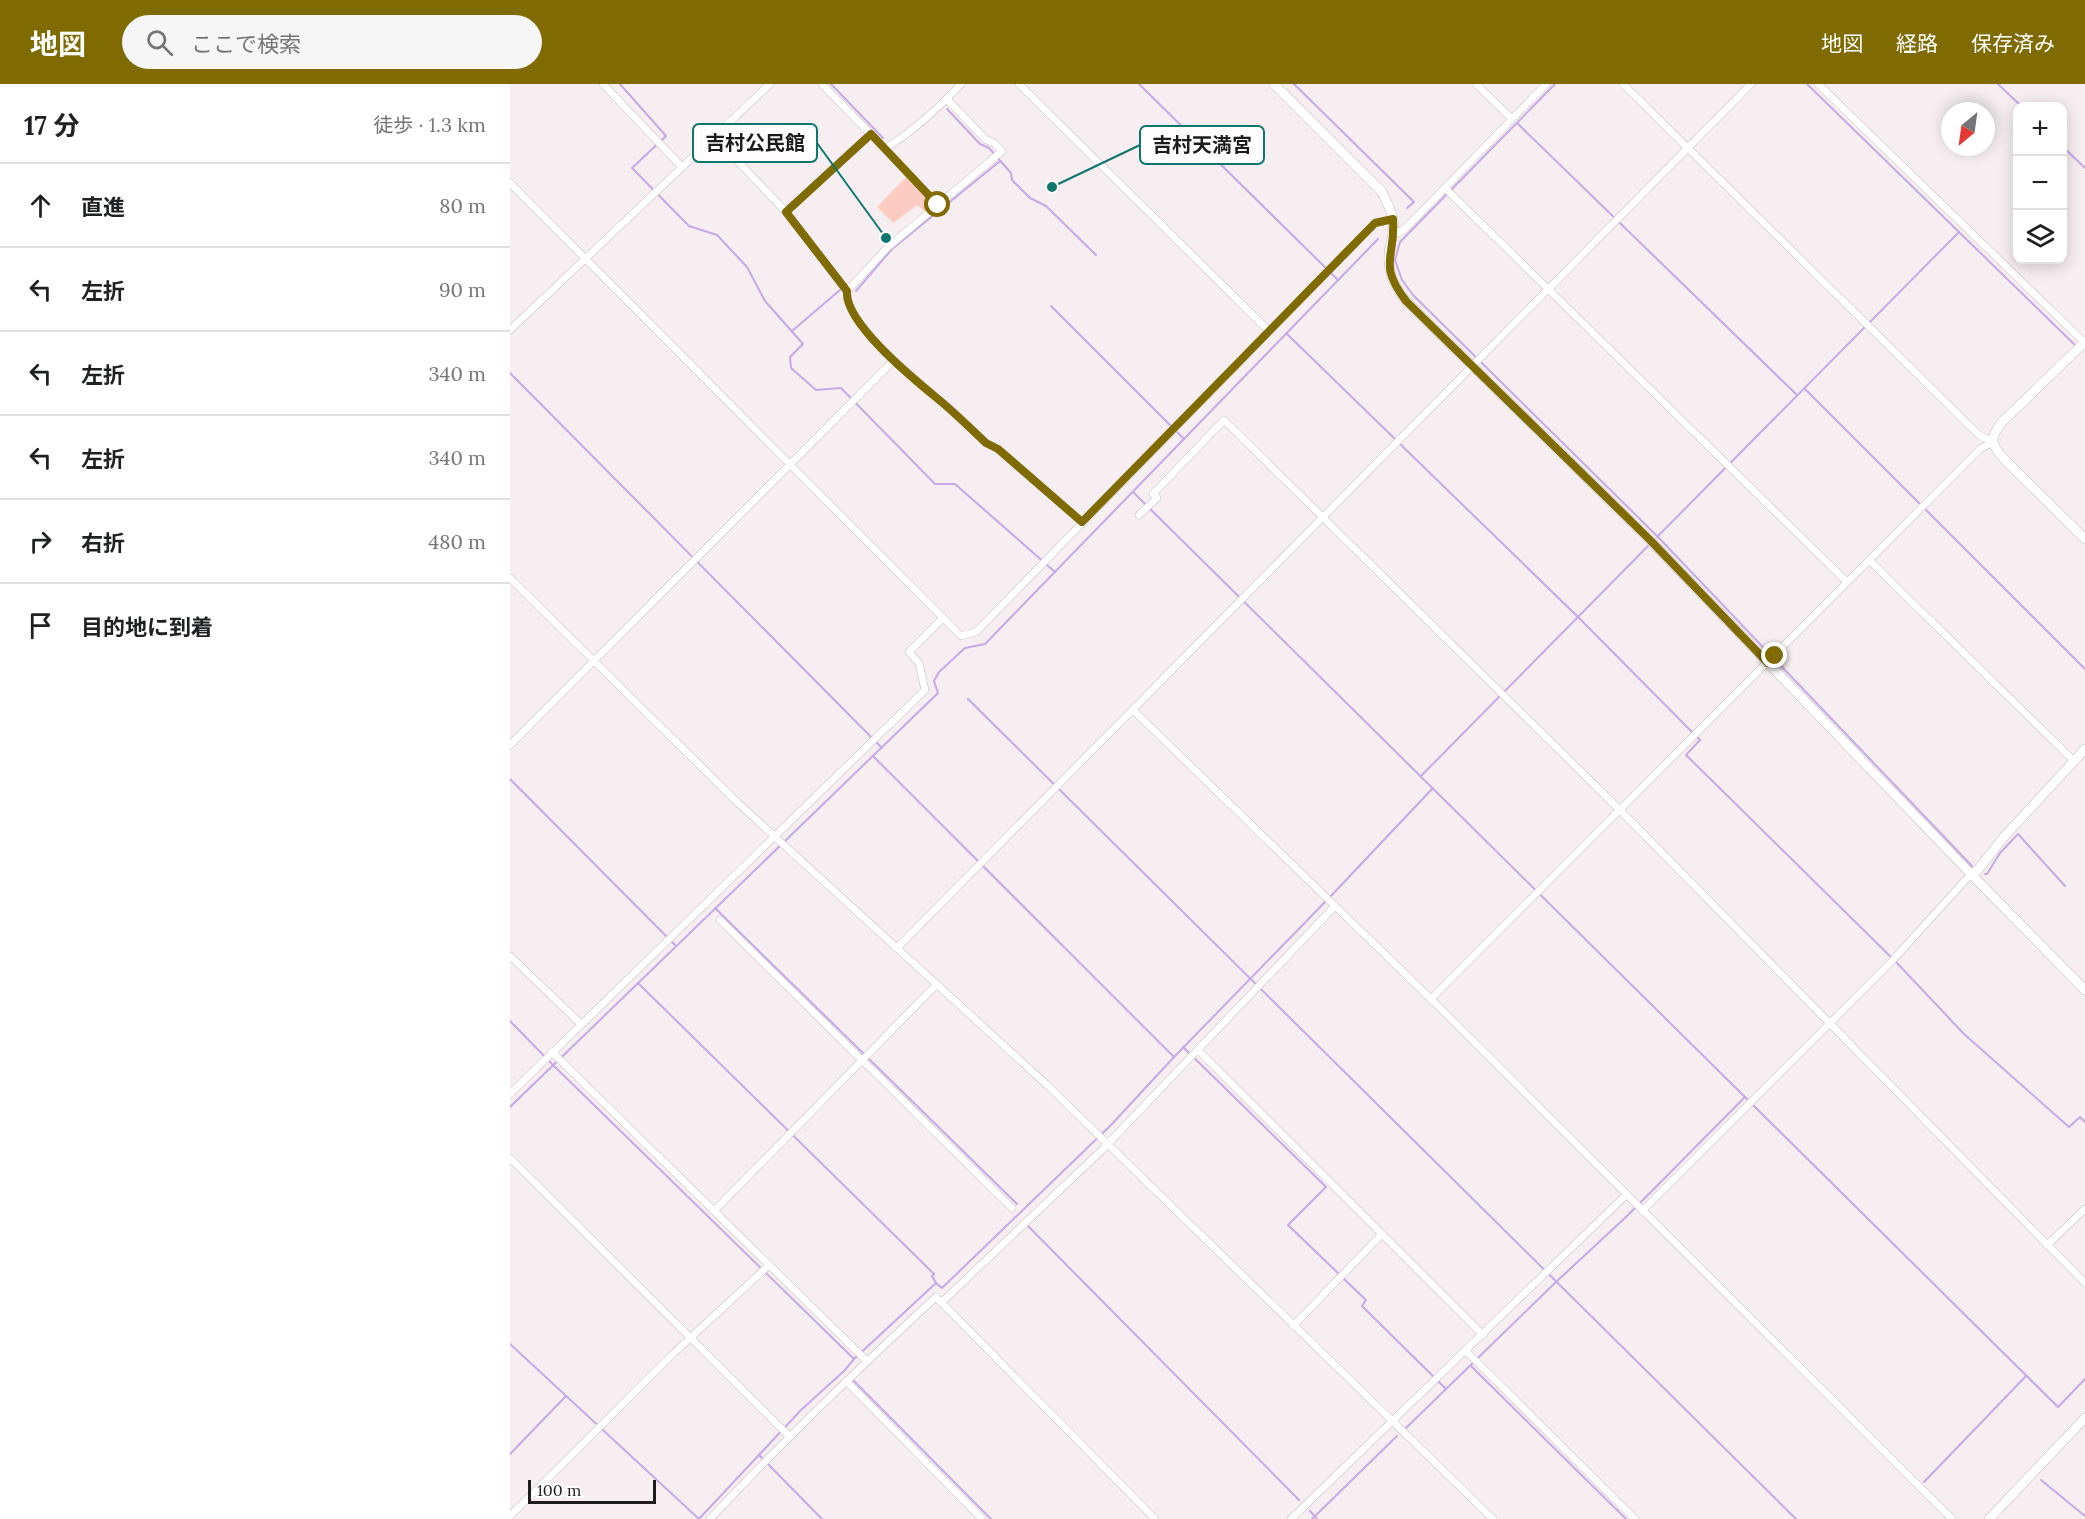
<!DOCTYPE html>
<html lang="ja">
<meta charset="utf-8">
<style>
:root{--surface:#fff;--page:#f6f6f6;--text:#202124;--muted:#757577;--line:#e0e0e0;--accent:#806a02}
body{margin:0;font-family:Lora,"Noto Sans JP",serif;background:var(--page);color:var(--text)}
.controls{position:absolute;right:18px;top:18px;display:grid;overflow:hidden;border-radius:12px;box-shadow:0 3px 15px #0003}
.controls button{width:54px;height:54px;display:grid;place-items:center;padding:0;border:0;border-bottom:2px solid var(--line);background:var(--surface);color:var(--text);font:30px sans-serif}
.compass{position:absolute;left:1431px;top:18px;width:54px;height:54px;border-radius:50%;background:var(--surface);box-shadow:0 3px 15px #0003;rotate:209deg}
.scale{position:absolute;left:18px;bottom:15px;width:128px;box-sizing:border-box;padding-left:6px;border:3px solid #1e1b1c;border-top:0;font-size:16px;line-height:21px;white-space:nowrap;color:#1e1b1c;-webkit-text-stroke:4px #fffdfe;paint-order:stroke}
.stop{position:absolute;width:18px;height:18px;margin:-14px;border:4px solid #806a02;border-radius:50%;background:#fff}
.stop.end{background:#806a02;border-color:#fff;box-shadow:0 2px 6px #0008}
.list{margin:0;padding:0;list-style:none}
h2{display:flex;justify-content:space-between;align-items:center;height:78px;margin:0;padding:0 24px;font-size:26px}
h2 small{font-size:20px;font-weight:400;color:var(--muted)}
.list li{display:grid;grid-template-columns:39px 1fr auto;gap:18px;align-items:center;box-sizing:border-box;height:84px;padding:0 24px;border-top:2px solid var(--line)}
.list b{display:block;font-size:22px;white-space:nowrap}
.list em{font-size:20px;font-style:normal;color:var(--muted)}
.icon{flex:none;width:33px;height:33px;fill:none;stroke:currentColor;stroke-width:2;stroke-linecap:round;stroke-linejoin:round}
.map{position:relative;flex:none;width:1575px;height:1435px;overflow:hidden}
header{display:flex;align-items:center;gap:36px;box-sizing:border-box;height:84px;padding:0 30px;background:var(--accent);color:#fff}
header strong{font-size:28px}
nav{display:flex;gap:33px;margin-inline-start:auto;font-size:21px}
.search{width:420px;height:54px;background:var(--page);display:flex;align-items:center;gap:15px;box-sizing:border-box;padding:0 21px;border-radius:33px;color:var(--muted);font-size:22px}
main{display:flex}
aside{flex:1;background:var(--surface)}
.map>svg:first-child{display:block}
.green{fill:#fccbc2}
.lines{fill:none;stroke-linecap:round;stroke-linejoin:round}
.stream{stroke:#c6a9e6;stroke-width:2}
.street-casing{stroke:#c4bdc0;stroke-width:8}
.secondary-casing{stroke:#c4bdc0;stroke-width:10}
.street{stroke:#fff;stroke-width:7}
.secondary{stroke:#fff;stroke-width:9}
.route{stroke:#806a02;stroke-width:8}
.leader{fill:none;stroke:#0f766e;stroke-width:2}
.callout-dot{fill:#0f766e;stroke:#fffdfe;stroke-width:2}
.callout{fill:#fffdfe;stroke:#0f766e;stroke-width:2}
.callout-label{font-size:20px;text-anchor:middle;font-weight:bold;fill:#1e1b1c}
</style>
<header>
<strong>地図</strong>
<div class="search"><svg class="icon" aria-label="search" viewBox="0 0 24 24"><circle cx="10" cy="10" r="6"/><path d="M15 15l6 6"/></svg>ここで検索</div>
<nav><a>地図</a><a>経路</a><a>保存済み</a></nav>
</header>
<main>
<aside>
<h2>17 分<small>徒歩 · 1.3 km</small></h2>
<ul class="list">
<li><svg class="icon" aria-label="ahead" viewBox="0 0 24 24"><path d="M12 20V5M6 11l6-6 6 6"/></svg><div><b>直進</b></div><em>80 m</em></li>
<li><svg class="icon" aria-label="left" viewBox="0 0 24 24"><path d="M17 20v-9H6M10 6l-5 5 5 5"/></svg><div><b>左折</b></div><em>90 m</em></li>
<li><svg class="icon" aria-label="left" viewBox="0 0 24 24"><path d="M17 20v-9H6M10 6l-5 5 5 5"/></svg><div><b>左折</b></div><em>340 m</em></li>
<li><svg class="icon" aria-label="left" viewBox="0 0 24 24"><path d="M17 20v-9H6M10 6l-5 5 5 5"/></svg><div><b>左折</b></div><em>340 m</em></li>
<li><svg class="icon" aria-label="right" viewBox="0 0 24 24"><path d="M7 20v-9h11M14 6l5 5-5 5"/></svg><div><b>右折</b></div><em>480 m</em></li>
<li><svg class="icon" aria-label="arrive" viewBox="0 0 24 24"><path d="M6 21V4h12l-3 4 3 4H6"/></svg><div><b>目的地に到着</b></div></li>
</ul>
</aside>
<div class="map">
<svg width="1575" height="1435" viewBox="0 0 1575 1435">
<rect width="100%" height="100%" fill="#f6eef1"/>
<path class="green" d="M396 93 423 121 414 127 407 121 383 139 367 123Z"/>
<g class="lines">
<g class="stream">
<path d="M110 0 156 52 122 84 179 142 207 151 237 183 255 217 293 260 280 273 281 284 306 306 331 304 425 400H445L545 488"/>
<path d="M321 0 373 54"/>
<path d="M629 0 828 196"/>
<path d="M784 0 904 118 897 124"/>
<path d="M1045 0 890 158 885 176 892 196 903 211 1148 453 1462 782"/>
<path d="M1297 0 1567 263"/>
<path d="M1488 0 1511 22"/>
<path d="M437 25 470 60 479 64 501 89 502 96 520 114 536 122 586 171"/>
<path d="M1007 39 1287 311"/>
<path d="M1552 62 1575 84"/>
<path d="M346 207 382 165 490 77"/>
<path d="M541 222 662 343"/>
<path d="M282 247 330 206"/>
<path d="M777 250 1068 533 1190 656 1176 671 1387 879 1454 950 1559 1043 1570 1033 1575 1038"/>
<path d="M0 289 372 664"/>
<path d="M1295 305 1575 585"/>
<path d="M666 347 674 355"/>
<path d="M623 408 1239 1017"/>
<path d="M1147 453 1449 148"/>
<path d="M458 615 1286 1435"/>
<path d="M363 672 664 973"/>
<path d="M911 692 1141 459"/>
<path d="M0 695 166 862"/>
<path d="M1475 790H1477L1490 769 1508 750 1555 802"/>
<path d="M820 813 923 704"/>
<path d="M205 824 507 1120"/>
<path d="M128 899 424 1190 422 1192 426 1199"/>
<path d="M0 937 43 981 344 1275"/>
<path d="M673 963 816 1103 778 1141 829 1190"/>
<path d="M1243 1021 1548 1323 1575 1295"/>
<path d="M0 1023 428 609 424 597 429 588 455 564 475 560 868 155"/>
<path d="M517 1141 789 1416"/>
<path d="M834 1195 856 1216 852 1222 936 1305"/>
<path d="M0 1260 189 1435"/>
<path d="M961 1282 1116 1435"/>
<path d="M342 1295 481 1435"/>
<path d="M896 1344 1046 1198 1117 1132 1235 1013"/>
<path d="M0 1370 56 1312"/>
<path d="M249 1371 312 1435"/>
<path d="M1531 1396 1575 1432"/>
<path d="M1414 1398 1516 1292"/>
<path d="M800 1427 807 1435"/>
<path d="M189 1435 291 1326 334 1287 344 1275 426 1199 432 1204 601 1041 664 973 816 817"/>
<path d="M802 1435 887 1352"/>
</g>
<defs>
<g id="street">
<path d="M93 0 172 83"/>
<path d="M312 0 375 65C403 47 429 24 451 0"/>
<path d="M509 0 759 247"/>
<path d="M966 0 1002 35"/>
<path d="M1113 0 1469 351 1483 358"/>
<path d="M1308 0 1575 259"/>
<path d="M204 52 276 128 337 207C334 239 405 295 428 315 445 328 460 344 476 359L488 365 572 438"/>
<path d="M0 99 451 552 466 548 865 139 883 135"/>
<path d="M935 104 1337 498"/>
<path d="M428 121 492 67 484 59 475 55 437 15"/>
<path d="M276 128 361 50"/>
<path d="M883 151 895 145 1036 0"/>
<path d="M337 207 378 163 428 121 375 65"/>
<path d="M0 246 260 0"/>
<path d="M629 431 647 414 643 410 714 336 1110 726 1575 1199"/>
<path d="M1359 476 1564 677"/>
<path d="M0 494 228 719 536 1000 983 1435"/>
<path d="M623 626 921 915 1442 1435"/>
<path d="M0 661 384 276"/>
<path d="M210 836 502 1124"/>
<path d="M387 864 1241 0"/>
<path d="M0 872 71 940"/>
<path d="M921 915 1470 365 1483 358"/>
<path d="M688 966 973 1251"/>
<path d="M42 968 357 1277"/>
<path d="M0 1010 415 606 409 579 399 568 433 534"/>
<path d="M0 1074 279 1352"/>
<path d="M204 1127 427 900"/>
<path d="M1132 1127 1382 877 1461 790"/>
<path d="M1537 1161 1575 1125"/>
<path d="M432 1218 592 1066 825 822"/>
<path d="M783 1242 872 1150"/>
<path d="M956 1267 1125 1435"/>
<path d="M336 1297 472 1435"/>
<path d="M0 1432 164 1269 259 1181"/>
<path d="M200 1435C272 1358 348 1285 426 1213L645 1435"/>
<path d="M781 1435 1116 1111"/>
</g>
<g id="secondary">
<path d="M764 0 872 108C876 117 881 125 883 135 885 145 882 154 880 163 876 185 883 201 896 217L1140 456 1461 790 1575 906"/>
<path d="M1575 258 1492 338C1480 354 1480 359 1493 374L1575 455"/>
<path d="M1461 790 1467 787 1493 754 1575 665"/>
<path d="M1479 1435 1575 1334"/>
</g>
</defs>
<use href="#street" class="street-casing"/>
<use href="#secondary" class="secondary-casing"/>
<use href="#street" class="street"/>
<use href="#secondary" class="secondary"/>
</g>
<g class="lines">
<path class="route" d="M428 121 361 50 276 128 337 207C334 239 405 296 428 315 445 329 460 344 476 359L488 365 572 438 865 139 883 135C886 174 867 179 896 217L1140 456 1258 579 1265 572"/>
</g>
<path class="leader" d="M376 154L307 59M542 103L630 61"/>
<g class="callout-dot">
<circle cx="376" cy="154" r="6"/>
<circle cx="542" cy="103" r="6"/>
</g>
<g class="callout">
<rect x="183" y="40" width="124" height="38" rx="6"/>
<rect x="630" y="42" width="124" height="38" rx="6"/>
</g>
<g class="callout-label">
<text x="245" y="66">吉村公民館</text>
<text x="692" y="68">吉村天満宮</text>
</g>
</svg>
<div class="controls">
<button>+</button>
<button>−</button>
<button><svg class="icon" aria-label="layers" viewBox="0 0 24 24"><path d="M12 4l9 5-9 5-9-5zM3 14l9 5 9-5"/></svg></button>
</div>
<svg class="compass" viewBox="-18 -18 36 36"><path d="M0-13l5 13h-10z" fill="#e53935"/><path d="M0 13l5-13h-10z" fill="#757577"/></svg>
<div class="scale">100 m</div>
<div class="stop" style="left:428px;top:121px"></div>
<div class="stop end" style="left:1265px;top:572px"></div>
</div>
</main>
